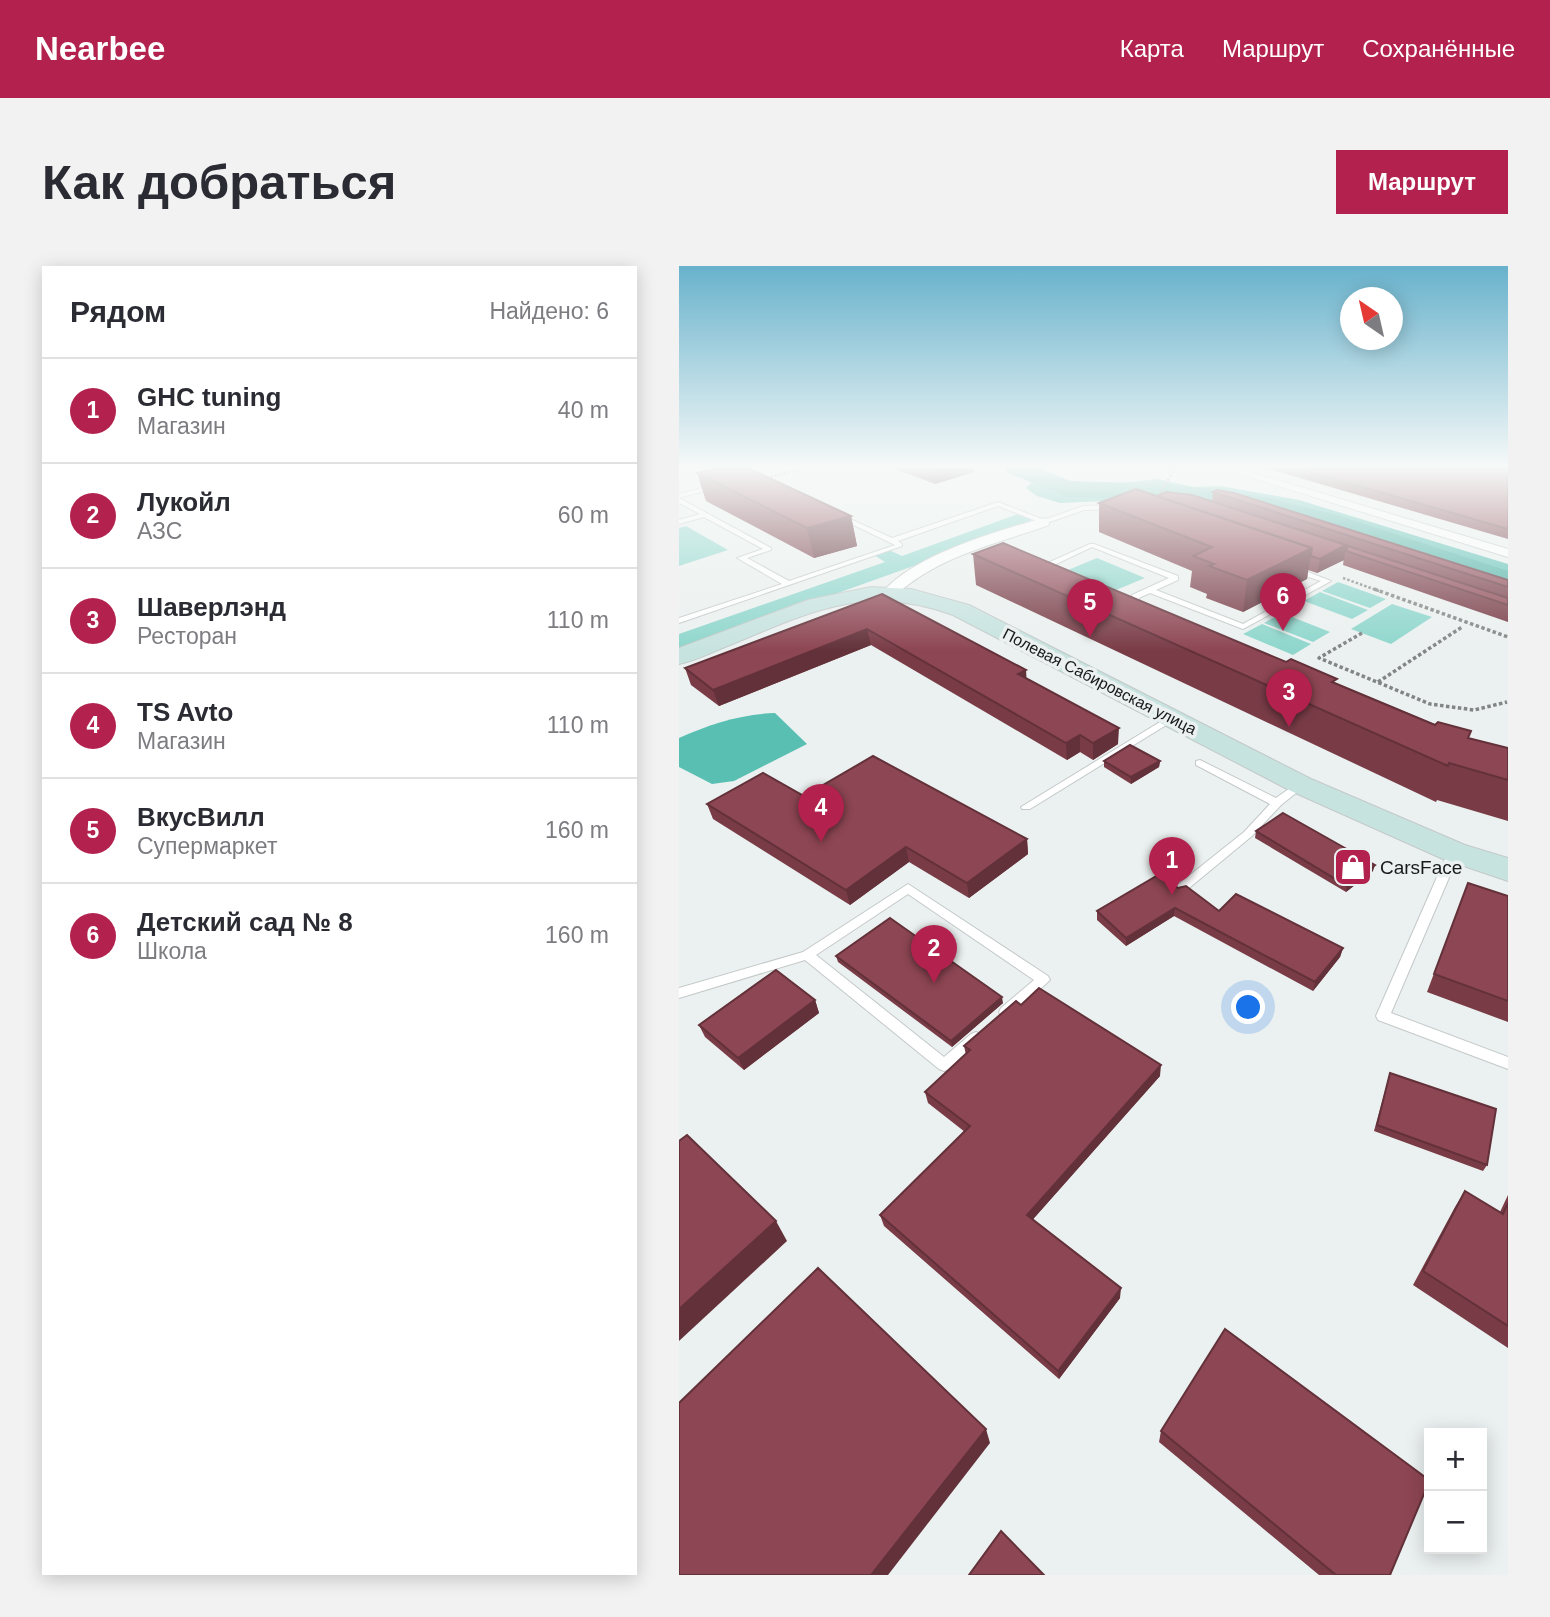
<!DOCTYPE html>
<html lang="ru">
<meta charset="utf-8">
<style>
:root{--surface:#fff;--page:#f2f2f3;--text:#2b2b33;--muted:#7c7c81;--line:#e1e1e2;--accent:#b3224e}
body{margin:0;font-family:Arial,sans-serif;background:var(--page);color:var(--text)}
.controls{position:absolute;right:21px;bottom:21px;display:grid;overflow:hidden;border-radius:0px;box-shadow:0 4px 18px #0003}
.controls button{width:63px;height:63px;display:grid;place-items:center;padding:0;border:0;border-bottom:2px solid var(--line);background:var(--surface);color:var(--text);font:35px sans-serif}
.compass{position:absolute;left:661px;top:21px;width:63px;height:63px;border-radius:50%;background:var(--surface);box-shadow:0 4px 18px #0003;rotate:326deg}
.you{position:absolute;left:570px;top:742px;width:24px;height:24px;margin:-18px;border:5px solid #fff;border-radius:50%;background:#1a73e8;box-shadow:0 0 0 10px #1a73e833}
.badge{display:grid;place-items:center;width:46px;height:46px;border-radius:50%;background:var(--accent);color:#fff;font-size:23px;font-weight:700}
.pin{position:absolute;translate:-50% -58px;filter:drop-shadow(0 2px 4px #0008)}
.pin::after{content:'';position:absolute;top:37px;width:24px;height:21px;background:inherit;clip-path:polygon(0 0,100% 0,50% 100%)}
.list{margin:0;padding:0;list-style:none}
h2{display:flex;justify-content:space-between;align-items:center;height:91px;margin:0;padding:0 28px;font-size:30px}
h2 small{font-size:23px;font-weight:400;color:var(--muted)}
.list li{display:grid;grid-template-columns:46px 1fr auto;gap:21px;align-items:center;box-sizing:border-box;height:105px;padding:0 28px;border-top:2px solid var(--line)}
.list b{display:block;font-size:26px;white-space:nowrap}
.list p{margin:0;font-size:23px;white-space:nowrap;color:var(--muted)}
.list em{font-size:23px;font-style:normal;color:var(--muted)}
.map{position:relative;flex:none;width:829px;height:1309px;overflow:hidden;border-radius:0px}
header{display:flex;align-items:center;gap:42px;box-sizing:border-box;height:98px;padding:0 35px;background:var(--accent);color:#fff}
header strong{font-size:33px}
nav{display:flex;gap:38px;margin-inline-start:auto;font-size:24px}
.intro{display:flex;align-items:center;justify-content:space-between;box-sizing:border-box;height:168px;padding:0 42px}
h1{margin:0;font-size:49px}
.button{padding:18px 32px;border-radius:0px;background:var(--accent);color:#fff;font-size:24px;font-weight:700}
main{display:flex;gap:42px;padding:0 42px}
aside{flex:1;background:var(--surface);border-radius:0px;box-shadow:0 4px 18px #0003}
.map>svg:first-child{display:block}
.green{fill:#8ed6cc}
.forest{fill:#59bfb3}
.lines{fill:none;stroke-linecap:round;stroke-linejoin:round}
.river{fill:#48afa3;fill-rule:evenodd}
.lane-casing{stroke:#c3c9c8;stroke-width:2}
.street-casing{stroke:#c3c9c8;stroke-width:2}
.secondary-casing{stroke:#c3c9c8;stroke-width:2}
.path-far1{stroke:#818584;stroke-width:2.5;stroke-dasharray:2.5 2;stroke-linecap:butt}
.path{stroke:#818584;stroke-width:3.5;stroke-dasharray:3.5 2.5;stroke-linecap:butt}
.lane{fill:#fff;fill-rule:evenodd}
.street{fill:#fff;fill-rule:evenodd}
.secondary{fill:#c7e3e0;fill-rule:evenodd}
.wall{fill:#793c47}
.shaded-wall{fill:#63313a}
.building{fill:#8d4653;stroke:#63313a;stroke-width:2}
.labels{text-anchor:middle;stroke-width:7;stroke-linejoin:round;paint-order:stroke}
.far-street-label{font-size:16px;fill:#181a1a;stroke:#ebf1f0}
.poi-label{font-size:19px;fill:#181a1a;stroke:#ebf1f0;text-anchor:start}
</style>
<header>
<strong>Nearbee</strong>
<nav><a>Карта</a><a>Маршрут</a><a>Сохранённые</a></nav>
</header>
<div class="intro"><h1>Как добраться</h1><a class="button">Маршрут</a></div>
<main>
<aside>
<h2>Рядом<small>Найдено: 6</small></h2>
<ul class="list">
<li><span class="badge">1</span><div><b>GHC tuning</b><p>Магазин</p></div><em>40 m</em></li>
<li><span class="badge">2</span><div><b>Лукойл</b><p>АЗС</p></div><em>60 m</em></li>
<li><span class="badge">3</span><div><b>Шаверлэнд</b><p>Ресторан</p></div><em>110 m</em></li>
<li><span class="badge">4</span><div><b>TS Avto</b><p>Магазин</p></div><em>110 m</em></li>
<li><span class="badge">5</span><div><b>ВкусВилл</b><p>Супермаркет</p></div><em>160 m</em></li>
<li><span class="badge">6</span><div><b>Детский сад № 8</b><p>Школа</p></div><em>160 m</em></li>
</ul>
</aside>
<div class="map">
<svg width="829" height="1309" viewBox="0 0 829 1309">
<rect width="100%" height="100%" fill="#ebf1f0"/>
<g class="green">
<path d="M339 248 353 253 349 259 0 384V368L206 296 195 289 210 284 223 290Z"/>
<path d="M7 260 49 284 0 300V262Z"/>
<path d="M418 292 466 312 437 324 389 304Z"/>
<path d="M659 316 707 333 691 342 643 325Z"/>
<path d="M641 326 689 344 673 353 625 335Z"/>
<path d="M713 338 753 351 712 378 672 363Z"/>
<path d="M603 347 651 366 634 376 585 357Z"/>
<path d="M583 358 632 378 614 389 564 368Z"/>
</g>
<g class="forest">
<path d="M479 213 514 221 541 220 620 234 829 298V328L539 235 512 231 381 237 358 230 347 222 353 216 368 214 393 222Z"/>
<path d="M96 447 128 478 55 515 33 518 0 501V472C31 458 62 448 96 447Z"/>
</g>
<g class="lines">
<path class="river" d="M325 202H359L392 215 493 218 590 232 658 249 829 305V326L638 261 589 248 493 234 388 231 329 207Z"/>
<defs>
<g id="lane">
<path d="M38 218 40 221 0 232V228Z"/>
<path d="M0 232 92 282V284L68 292 110 315 216 279 156 250V248L158 247 213 272 319 236 365 254 404 240 434 239 437 241 434 243 405 244 365 258 319 240 219 275 223 278V280L0 357V352L103 318 58 292 84 283 25 251 0 258V254L21 248 0 237Z"/>
<path d="M411 278H415L499 310V314L477 324 564 358 642 315 610 305V301H616L652 315 564 363 471 327 460 332 459 341H453V329L490 312 413 281 371 301 364 299Z"/>
<path d="M494 448 499 451 497 453 351 543H343L342 541Z"/>
<path d="M521 494 597 532 618 517 622 516 627 519 602 539 573 570 504 627 500 628 494 624 496 621 565 566 591 538 517 499V495Z"/>
<path d="M775 582 781 586 712 747 829 791V803L699 754 697 750 769 586Z"/>
<path d="M229 618 369 710 371 714 332 750 327 751 322 750 320 746 322 742 355 714 229 628 137 689 265 791 292 768 297 766 302 768 304 772 302 776 270 803 265 805 260 803 126 694 0 732V722L124 686Z"/>
</g>
<g id="street">
<path d="M541 202H558L829 283V291Z"/>
<path d="M365 252 370 253V259C317 278 259 290 217 329H207L204 326C233 290 320 264 365 252Z"/>
</g>
<path id="secondary" d="M192 321 232 323 290 339 632 513 786 579 829 592V615L764 593 612 525 274 349C189 318 135 344 56 377 37 384 19 394 0 398V382L129 334Z"/>
</defs>
<use href="#lane" class="lane-casing"/>
<use href="#street" class="street-casing"/>
<use href="#secondary" class="secondary-casing"/>
<g class="path-far1">
<path d="M87 212 126 202"/>
<path d="M477 234 496 202"/>
<path d="M664 312 700 325"/>
</g>
<g class="path">
<path d="M695 323 829 371"/>
<path d="M683 367 640 392 751 438 795 444 828 436"/>
<path d="M699 416 783 361"/>
</g>
<use href="#lane" class="lane"/>
<use href="#street" class="street"/>
<use href="#secondary" class="secondary"/>
</g>
<g class="wall">
<path d="M214 202H294L295 206 256 218Z"/>
<path d="M587 202H829V273Z"/>
<path d="M18 207 172 250 178 280 135 292 27 235Z"/>
<path d="M534 226 829 314V356L664 299 666 284 665 294 638 307 629 304 628 313 564 346 527 332 528 328 511 321 513 305 420 266V237L478 230 533 236Z"/>
<path d="M294 288 657 417 789 472 829 482V555L758 534 757 536 297 319Z"/>
<path d="M203 328 347 404V412L439 478 414 494 401 486 388 494 192 379 40 440 12 419 6 402Z"/>
<path d="M425 495H481L480 501 452 518 425 501Z"/>
<path d="M125 530 348 573 349 588 290 632 230 596 171 639 34 553 28 538Z"/>
<path d="M577 565 694 605 667 626 576 572Z"/>
<path d="M789 617 829 630V756L748 726Z"/>
<path d="M494 618 540 645 664 682 661 691 634 725 495 650 447 680 418 654V645Z"/>
<path d="M157 690 324 737 273 781 159 696Z"/>
<path d="M136 734 140 747 65 804 26 771 20 759Z"/>
<path d="M342 739 481 810 354 953 441 1032 380 1113 205 960 201 949 286 866 249 837 246 826 287 789 285 780Z"/>
<path d="M711 807 808 899 804 905 695 865Z"/>
<path d="M786 925 821 946 829 929V1082L734 1019 776 941Z"/>
<path d="M482 1165 711 1309H640L480 1176Z"/>
</g>
<g class="shaded-wall">
<path d="M254 202H294L295 206 256 218Z"/>
<path d="M172 250 178 280 135 292 128 262Z"/>
<path d="M667 279 665 294 638 307 641 293Z"/>
<path d="M633 282 628 313 564 346 568 314Z"/>
<path d="M188 363 192 379 40 440 34 424Z"/>
<path d="M347 404 348 420 339 408Z"/>
<path d="M440 462 439 478 414 494V477Z"/>
<path d="M401 469V486L388 494 387 477Z"/>
<path d="M481 495 480 501 452 518V511Z"/>
<path d="M348 573 349 588 290 632 288 617Z"/>
<path d="M227 581 230 596 171 639 167 624Z"/>
<path d="M696 599 694 605 667 626 668 620Z"/>
<path d="M496 642 495 650 447 680V672Z"/>
<path d="M664 682 661 691 634 725 636 716Z"/>
<path d="M323 731 324 737 273 781 272 775Z"/>
<path d="M136 734 140 747 65 804 59 792Z"/>
<path d="M482 799 481 810 349 959 348 949Z"/>
<path d="M97 955 108 975 0 1075V1043Z"/>
<path d="M442 1022 441 1032 380 1113 379 1105Z"/>
<path d="M307 1163 311 1177 209 1309H192Z"/>
</g>
<g class="building">
<path d="M38 202H69L172 250 128 262 18 207Z"/>
<path d="M617 202H829V263Z"/>
<path d="M457 223 633 282 568 314 530 300 535 298 514 290 533 281 420 237Z"/>
<path d="M538 224 555 227 829 314V321L534 226Z"/>
<path d="M487 226 513 229 667 279 641 293 632 290 633 282 478 230Z"/>
<path d="M324 277 607 396 612 393 658 413 653 416 756 459 759 456 792 465 789 472 829 482V514L770 497 769 500 294 288Z"/>
<path d="M669 280 829 332V339L667 285Z"/>
<path d="M203 328 347 404 339 408 440 462 414 477 401 469 387 477 188 363 34 424 6 402Z"/>
<path d="M451 479 481 495 452 511 425 495Z"/>
<path d="M194 490 348 573 288 617 227 581 167 624 28 538 84 507 125 530Z"/>
<path d="M604 547 696 599 668 620 577 565Z"/>
<path d="M486 605 495 611 493 618 499 622 507 620 540 645 557 628 664 682 636 716 496 642 447 672 418 645Z"/>
<path d="M789 617 829 630V735L755 708Z"/>
<path d="M211 652 323 731 272 775 157 690Z"/>
<path d="M97 704 136 734 59 792 20 759Z"/>
<path d="M360 722 482 799 348 949 442 1022 379 1105 201 949 291 860 246 826 291 784 285 780 337 735 342 739Z"/>
<path d="M711 807 817 843 808 899 698 859Z"/>
<path d="M8 869 97 955 0 1043V875Z"/>
<path d="M786 925 824 948 829 937V1060L744 1005Z"/>
<path d="M139 1002 307 1163 192 1309H0V1137Z"/>
<path d="M546 1063 750 1214V1216L711 1309H657L482 1165Z"/>
<path d="M322 1265 365 1309H290Z"/>
</g>
<linearGradient id="sky" x2="0" y2="1"><stop stop-color="#68b2cc"/><stop offset="0.52" stop-color="#f6f9f8"/><stop offset="1" stop-color="#f6f9f8" stop-opacity="0"/></linearGradient>
<rect width="829" height="385" fill="url(#sky)"/>
<defs>
<symbol id="shop-square" viewBox="-11 -11 22 22"><rect x="-9" y="-9" width="18" height="18" rx="4" fill="#b3224e" stroke="#ebf1f0"/><path d="M-5-2.5h2.3a2.7 3.5 0 0 1 5.4 0H5L5.5 6h-11ZM-1.5-2.5h3a1.5 2.3 0 0 0-3 0Z" fill="#fff"/></symbol>
</defs>
<g fill-rule="evenodd">
<use href="#shop-square" x="652" y="579" width="44" height="44"/>
</g>
<g class="labels">
<g class="far-street-label">
<text transform="translate(421 415) rotate(27)" y="6">Полевая Сабировская улица</text>
</g>
<g class="poi-label">
<text x="701" y="608">CarsFace</text>
</g>
</g>
</svg>
<div class="controls">
<button>+</button>
<button>−</button>
</div>
<svg class="compass" viewBox="-18 -18 36 36"><path d="M0-13l5 13h-10z" fill="#e53935"/><path d="M0 13l5-13h-10z" fill="#7c7c81"/></svg>
<div class="you"></div>
<div class="pin badge" style="left:493px;top:629px">1</div>
<div class="pin badge" style="left:255px;top:717px">2</div>
<div class="pin badge" style="left:610px;top:461px">3</div>
<div class="pin badge" style="left:142px;top:576px">4</div>
<div class="pin badge" style="left:411px;top:371px">5</div>
<div class="pin badge" style="left:604px;top:365px">6</div>
</div>
</main>
